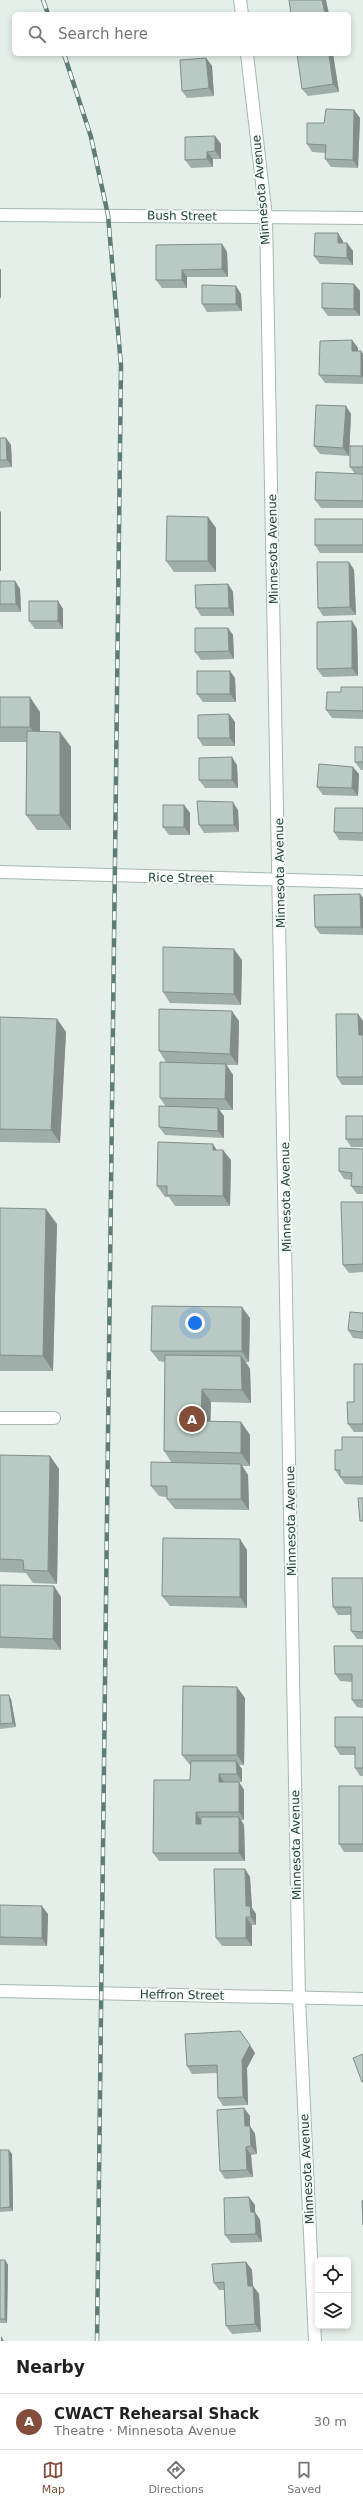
<!DOCTYPE html>
<meta charset="utf-8">
<style>
:root{--surface:#fff;--page:#f6f6f6;--text:#202124;--muted:#757577;--line:#e0e0e0;--accent:#824e3b}
body{margin:0;font-family:"DejaVu Sans",sans-serif;background:var(--page);color:var(--text)}
.controls{position:absolute;right:12px;bottom:12px;display:grid;overflow:hidden;border-radius:6px;box-shadow:0 2px 6px #0003}
.controls button{width:36px;height:36px;display:grid;place-items:center;padding:0;border:0;border-bottom:1px solid var(--line);background:var(--surface);color:var(--text);font:20px sans-serif}
.you{position:absolute;left:195px;top:1323px;width:14px;height:14px;margin:-10px;border:3px solid #fff;border-radius:50%;background:#1a73e8;box-shadow:0 0 0 6px #1a73e833}
.badge{display:grid;place-items:center;width:26px;height:26px;border-radius:50%;background:var(--accent);color:#fff;font-size:13px;font-weight:700}
.pin{position:absolute;translate:-50% -50%;border:2px solid #fff;box-shadow:0 1px 4px #0006}
.list{margin:0;padding:0;list-style:none}
h2{display:flex;justify-content:space-between;align-items:center;height:52px;margin:0;padding:0 16px;font-size:17px}
h2 small{font-size:13px;font-weight:400;color:var(--muted)}
.list li{display:grid;grid-template-columns:26px 1fr auto;gap:12px;align-items:center;box-sizing:border-box;height:56px;padding:0 16px;border-top:1px solid var(--line)}
.list b{display:block;font-size:15px;white-space:nowrap}
.list p{margin:0;font-size:13px;white-space:nowrap;color:var(--muted)}
.list em{font-size:13px;font-style:normal;color:var(--muted)}
.icon{flex:none;width:22px;height:22px;fill:none;stroke:currentColor;stroke-width:2;stroke-linecap:round;stroke-linejoin:round}
.map{position:relative;flex:none;width:363px;height:2341px;overflow:hidden}
.search{position:absolute;background:var(--surface);box-shadow:0 2px 6px #0003;left:12px;right:12px;top:12px;height:44px;display:flex;align-items:center;gap:10px;box-sizing:border-box;padding:0 14px;border-radius:6px;color:var(--muted);font-size:15px}
.sheet{height:108px;background:var(--surface)}
nav{display:flex;justify-content:space-around;align-items:center;box-sizing:border-box;height:56px;border-top:1px solid var(--line);background:var(--surface);font-size:11px;color:var(--muted)}
nav a{display:grid;justify-items:center;gap:2px}
nav .on{color:var(--accent)}
.map>svg:first-child{display:block}
.lines{fill:none;stroke-linecap:round;stroke-linejoin:round}
.minor-casing{stroke:#a6b8b2;stroke-width:14}
.minor{stroke:#fff;stroke-width:12}
.rail-casing{stroke:#5d7d76;stroke-width:4.5}
.rail{stroke:#f6fbf8;stroke-width:3;stroke-dasharray:9;stroke-linecap:butt}
.wall{fill:#9faea9}
.shaded-wall{fill:#828d89}
.building{fill:#b9cac4;stroke:#828d89}
.labels{text-anchor:middle;stroke-width:4;stroke-linejoin:round;paint-order:stroke}
.street-label{font-size:12px;fill:#22423a;stroke:#f6fbf8}
</style>
<div class="map">
<svg width="363" height="2341" viewBox="0 0 363 2341">
<rect width="100%" height="100%" fill="#e4efea"/>
<g class="lines">
<defs>
<g id="minor">
<path d="M240 0 242 14"/>
<path d="M247 54 266 217 299 1998 315 2341"/>
<path d="M0 215 363 218"/>
<path d="M0 872 363 882"/>
<path d="M0 1418H54"/>
<path d="M0 1991 363 1999"/>
</g>
</defs>
<use href="#minor" class="minor-casing"/>
<use href="#minor" class="minor"/>
<defs>
<g id="rail">
<path d="M43 0 48 14"/>
<path d="M64 54 91 137 108 215 121 366 97 2341"/>
</g>
</defs>
<use href="#rail" class="rail-casing"/>
<use href="#rail" class="rail"/>
</g>
<g class="wall">
<path d="M333 54 339 92 308 96 302 89Z"/>
<path d="M206 58 212 66 214 96 187 98 182 91Z"/>
<path d="M354 110 360 118 358 168 331 167 325 159 326 153 312 152 307 144 324 123Z"/>
<path d="M215 136 221 144V159H213V167L191 168 185 160Z"/>
<path d="M343 241V243H347L353 251V265L320 264 314 256Z"/>
<path d="M222 244 227 252 228 277H187V288H162L156 280Z"/>
<path d="M354 284 360 291V316H328L322 308Z"/>
<path d="M236 286 241 294 242 311 207 312 202 304Z"/>
<path d="M352 340 358 348V351H361L363 354V384L325 383 319 375Z"/>
<path d="M351 414 349 456 320 454 314 446Z"/>
<path d="M0 438H6L11 445 12 467 0 468Z"/>
<path d="M363 446V508H321L315 500 355 474 350 467Z"/>
<path d="M208 517 216 528V572H174L166 561Z"/>
<path d="M363 519V553H320L315 545Z"/>
<path d="M349 562 354 570 356 615 323 616 318 608Z"/>
<path d="M0 581H15L20 589 21 612H0Z"/>
<path d="M228 584 233 592 234 616H201L196 608Z"/>
<path d="M58 601 63 609V629H35L29 621Z"/>
<path d="M352 621 357 629 358 676 323 677 317 669Z"/>
<path d="M228 628 233 635 234 659 201 660 195 652Z"/>
<path d="M235 678 236 702H203L197 694Z"/>
<path d="M363 687V719L332 718 326 710 341 692Z"/>
<path d="M0 697 40 712V732H60L71 747V830H37L26 815 27 742H0Z"/>
<path d="M229 714 235 722V746H203L198 738Z"/>
<path d="M363 747V770H361L355 762Z"/>
<path d="M237 765 238 788H205L199 780Z"/>
<path d="M359 774 358 796 323 795 317 787Z"/>
<path d="M184 805 190 813V835H169L163 827Z"/>
<path d="M363 808V841L339 840 334 832Z"/>
<path d="M238 810 239 832 204 833 199 825Z"/>
<path d="M360 894 363 898V935L320 934 315 927Z"/>
<path d="M242 960 241 1005 170 1003 163 992Z"/>
<path d="M358 1014 363 1021V1085H342L337 1077Z"/>
<path d="M0 1017 57 1019 66 1032 60 1143 0 1142Z"/>
<path d="M239 1021 238 1065H226L233 1075V1110H219L224 1116V1138L165 1135 159 1127 166 1107 160 1098 166 1062 159 1051Z"/>
<path d="M363 1116V1147H351L346 1139Z"/>
<path d="M363 1149V1194H357L351 1186 352 1180 344 1179 339 1171Z"/>
<path d="M217 1150 231 1160 230 1206H175L169 1197H165L157 1186Z"/>
<path d="M363 1202V1272L349 1273 343 1265Z"/>
<path d="M0 1208 57 1224 53 1371H0Z"/>
<path d="M363 1313V1339L353 1338 348 1330Z"/>
<path d="M250 1318 249 1362H246L250 1369 251 1403 211 1402 210 1421 241 1422 250 1435V1466H242L248 1475 249 1510 175 1509 167 1499V1497L159 1496 151 1486 172 1463 164 1451 165 1362 159 1361 151 1351Z"/>
<path d="M363 1364V1432H354L348 1424 354 1402Z"/>
<path d="M363 1437V1485L345 1484 335 1470 342 1450Z"/>
<path d="M0 1455 50 1456 59 1469 57 1584 33 1583 26 1573 0 1572Z"/>
<path d="M247 1550V1608L170 1606 162 1596Z"/>
<path d="M363 1578V1639H357L351 1631V1615H338L333 1607Z"/>
<path d="M0 1585 54 1586 61 1597V1650L0 1648Z"/>
<path d="M363 1646V1708L357 1707 352 1700V1682L340 1681 335 1674Z"/>
<path d="M0 1695 11 1699 16 1727 0 1729Z"/>
<path d="M245 1698 244 1765H239L242 1769V1782H239L244 1790V1820H241L244 1825 245 1861H159L153 1853 190 1780 191 1765H190L182 1755Z"/>
<path d="M363 1717V1776H360L355 1768V1755H340L335 1747Z"/>
<path d="M363 1786V1852H344L339 1844Z"/>
<path d="M245 1869 250 1877 252 1908 256 1914V1925H252V1946H222L216 1938Z"/>
<path d="M0 1905 48 1914 47 1946 0 1945Z"/>
<path d="M255 2053 247 2068 248 2105 223 2106 218 2098 217 2073 192 2074 187 2066Z"/>
<path d="M244 2108 250 2116V2126L255 2134 257 2154 251 2155 253 2177 225 2179 220 2171Z"/>
<path d="M0 2150 12 2154 13 2211 0 2212Z"/>
<path d="M255 2205V2212L260 2220 262 2242 231 2243 225 2235Z"/>
<path d="M0 2260H5L8 2265 7 2323H0Z"/>
<path d="M246 2262 252 2270 253 2286 259 2294 261 2332 232 2334 226 2326 224 2290H219L214 2283Z"/>
</g>
<g class="shaded-wall">
<path d="M322 0H326L329 14H325Z"/>
<path d="M329 54H333L339 92 333 84Z"/>
<path d="M206 58 212 66 214 96 209 88Z"/>
<path d="M354 110 360 118 358 168 353 160Z"/>
<path d="M215 136 221 144V159L215 151Z"/>
<path d="M207 152 213 159V167L207 159Z"/>
<path d="M338 233 343 241V251L338 243Z"/>
<path d="M347 243 353 251V265L347 258Z"/>
<path d="M222 244 227 252 228 277 222 269Z"/>
<path d="M0 268 1 270V299L0 297Z"/>
<path d="M182 270 187 277V288L182 280Z"/>
<path d="M354 284 360 291V316L354 309Z"/>
<path d="M236 286 241 294 242 311 236 304Z"/>
<path d="M352 340 358 348V359L352 351Z"/>
<path d="M361 351 363 354V378L361 376Z"/>
<path d="M346 406 351 414 349 456 343 448Z"/>
<path d="M6 438 11 445 12 467 7 460Z"/>
<path d="M0 511 1 512V572L0 570Z"/>
<path d="M208 517 216 528V572L208 561Z"/>
<path d="M349 562 354 570 356 615 350 607Z"/>
<path d="M15 581 20 589 21 612 16 604Z"/>
<path d="M228 584 233 592 234 616 229 608Z"/>
<path d="M58 601 63 609V629L58 621Z"/>
<path d="M352 621 357 629 358 676 352 668Z"/>
<path d="M228 628 233 635 234 659 229 651Z"/>
<path d="M230 671 235 678 236 702 230 694Z"/>
<path d="M30 697 40 712V742L30 727Z"/>
<path d="M229 714 235 722V746L230 738Z"/>
<path d="M60 732 71 747V830L60 815Z"/>
<path d="M232 757 237 765 238 788 232 780Z"/>
<path d="M353 767 359 774 358 796 352 788Z"/>
<path d="M233 802 238 810 239 832 234 825Z"/>
<path d="M184 805 190 813V835L184 827Z"/>
<path d="M360 894 363 898V930L361 927Z"/>
<path d="M234 949 242 960 241 1005 234 994Z"/>
<path d="M232 1011 239 1021 238 1065 230 1054Z"/>
<path d="M358 1014 363 1021V1041L359 1035Z"/>
<path d="M57 1019 66 1032 60 1143 51 1130Z"/>
<path d="M226 1064 233 1075V1110L225 1099Z"/>
<path d="M218 1108 224 1116V1138L218 1131Z"/>
<path d="M213 1144 220 1155 213 1150Z"/>
<path d="M223 1150 231 1160 230 1206 223 1196Z"/>
<path d="M46 1209 57 1224 53 1371 43 1356Z"/>
<path d="M242 1307 250 1318 249 1362 242 1351Z"/>
<path d="M241 1356 250 1369 251 1403 242 1390Z"/>
<path d="M202 1389 211 1402 210 1434 201 1421Z"/>
<path d="M241 1422 250 1435V1466L241 1453Z"/>
<path d="M50 1456 59 1469 57 1584 48 1571Z"/>
<path d="M241 1464 248 1475 249 1510 241 1499Z"/>
<path d="M240 1539 247 1550V1608L240 1597Z"/>
<path d="M54 1586 61 1597V1650L53 1639Z"/>
<path d="M237 1687 245 1698 244 1765 237 1755Z"/>
<path d="M9 1695 11 1699 16 1727 13 1723Z"/>
<path d="M236 1761 242 1769V1782L237 1774Z"/>
<path d="M219 1774 224 1782H219Z"/>
<path d="M239 1782 244 1790V1820L239 1812Z"/>
<path d="M196 1812 201 1820V1832L196 1824Z"/>
<path d="M239 1817 244 1825 245 1861 239 1853Z"/>
<path d="M245 1869 250 1877 252 1908 256 1914V1925L251 1917 246 1906Z"/>
<path d="M42 1906 48 1914 47 1946 42 1938Z"/>
<path d="M246 1917 252 1925V1946L246 1938Z"/>
<path d="M250 2045 255 2053 247 2068 248 2105 243 2097 242 2060Z"/>
<path d="M244 2108 250 2116V2126L255 2134 257 2154 251 2146 245 2126Z"/>
<path d="M246 2147 251 2155 253 2177 247 2170Z"/>
<path d="M9 2150 12 2154 13 2211 10 2207Z"/>
<path d="M249 2197 255 2205V2212L260 2220 262 2242 256 2234 251 2212Z"/>
<path d="M5 2260 8 2265 7 2323 5 2319Z"/>
<path d="M246 2262 252 2270 253 2294 248 2286Z"/>
<path d="M253 2286 259 2294 261 2332 255 2324Z"/>
<path d="M1 2336 4 2341H1Z"/>
</g>
<g class="building">
<path d="M289 0H322L325 14H291Z"/>
<path d="M297 54H329L333 84 302 89Z"/>
<path d="M206 58 209 88 182 91 180 60Z"/>
<path d="M326 109 354 110 353 160 325 159 326 145 307 144V123H324Z"/>
<path d="M215 136V151L207 152V159L185 160V137Z"/>
<path d="M315 233H338V243H347V258L314 256Z"/>
<path d="M222 244V269L182 270V280H156V245Z"/>
<path d="M322 283 354 284V309L322 308Z"/>
<path d="M202 285 236 286V304H202Z"/>
<path d="M352 340V351H361V376L319 375 320 341Z"/>
<path d="M316 405 346 406 343 448 314 446Z"/>
<path d="M0 438H6L7 460H0Z"/>
<rect x="350" y="446" width="13" height="21"/>
<path d="M316 472 363 474V501L315 500Z"/>
<path d="M167 516 208 517V561H166Z"/>
<rect x="315" y="519" width="48" height="26"/>
<path d="M317 562H349L350 607 318 608Z"/>
<path d="M0 581H15L16 604H0Z"/>
<path d="M228 584 229 608H196L195 585Z"/>
<rect x="29" y="601" width="29" height="20"/>
<path d="M352 621V668L317 669V622Z"/>
<path d="M195 628H228L229 651 195 652Z"/>
<rect x="197" y="671" width="33" height="23"/>
<path d="M341 687H363V711L326 710 327 692H341Z"/>
<rect x="0" y="697" width="30" height="30"/>
<path d="M229 714 230 738H198V715Z"/>
<path d="M27 731 60 732V815H26Z"/>
<rect x="355" y="747" width="8" height="15"/>
<path d="M232 757V780H199V758Z"/>
<path d="M319 764 353 767 352 788 317 787Z"/>
<path d="M197 801 233 802 234 825H199Z"/>
<rect x="163" y="805" width="21" height="22"/>
<path d="M335 808H363V833L334 832Z"/>
<path d="M360 894 361 927H315L314 895Z"/>
<path d="M163 947 234 949V994L163 992Z"/>
<path d="M159 1009 232 1011 230 1054 159 1051Z"/>
<path d="M336 1014H358L359 1035H363V1077H337Z"/>
<path d="M0 1017 57 1019 51 1130 0 1129Z"/>
<path d="M160 1062 226 1064 225 1099 160 1098Z"/>
<path d="M159 1106 218 1108V1131L159 1127Z"/>
<rect x="346" y="1116" width="17" height="23"/>
<path d="M158 1142 213 1144V1150H223V1196L167 1195V1186H157Z"/>
<path d="M339 1148 363 1149V1187L351 1186 352 1173 339 1171Z"/>
<path d="M341 1202H363V1264L343 1265Z"/>
<path d="M0 1208 46 1209 43 1356 0 1355Z"/>
<path d="M152 1306 242 1307V1351H151Z"/>
<path d="M350 1312 363 1313V1332L348 1330Z"/>
<path d="M165 1355 241 1356 242 1390 202 1389 201 1421 241 1422V1453L164 1451Z"/>
<path d="M354 1364H363V1424H348L347 1402H354Z"/>
<path d="M342 1437H363V1477H340V1470H335V1450H342Z"/>
<path d="M0 1455 50 1456 48 1571 24 1570 23 1560 0 1559Z"/>
<path d="M151 1462 241 1464V1499H167V1486H151Z"/>
<path d="M358 1498H363V1521H360Z"/>
<path d="M163 1538 240 1539V1597L162 1596Z"/>
<path d="M332 1578H363V1632L351 1631V1607H333Z"/>
<path d="M0 1585 54 1586 53 1639 0 1637Z"/>
<path d="M334 1646H363V1700H352V1674H335Z"/>
<path d="M183 1686 237 1687V1755H182Z"/>
<path d="M0 1695H9L13 1723 0 1724Z"/>
<path d="M335 1717H363V1768H355V1747H335Z"/>
<path d="M191 1761H236L237 1774H219V1782H239V1812H196V1824H201V1817H239V1853H153L154 1780H190Z"/>
<rect x="339" y="1786" width="24" height="58"/>
<path d="M214 1869H245L246 1906H250L251 1917H246V1938H216Z"/>
<path d="M0 1905 42 1906V1938L0 1937Z"/>
<path d="M240 2031 250 2045 242 2060 243 2097 218 2098 217 2065 187 2066 185 2034Z"/>
<path d="M363 2054V2082H362L353 2058Z"/>
<path d="M244 2108 245 2126H250L251 2146 246 2147 247 2170 220 2171 217 2110Z"/>
<path d="M0 2150H9L10 2207 0 2208Z"/>
<path d="M249 2197 251 2212H255L256 2234 225 2235 224 2198Z"/>
<path d="M363 2200V2225L362 2201Z"/>
<rect x="0" y="2260" width="5" height="59"/>
<path d="M246 2262 248 2286H253L255 2324 226 2326 224 2282 214 2283 212 2264Z"/>
</g>
<g class="labels">
<g class="street-label">
<text transform="translate(261 190) rotate(-95)" y="4">Minnesota Avenue</text>
<text transform="translate(182 216) rotate(1)" y="4">Bush Street</text>
<text transform="translate(273 549) rotate(-91)" y="4">Minnesota Avenue</text>
<text transform="translate(280 873) rotate(-91)" y="4">Minnesota Avenue</text>
<text transform="translate(181 878) rotate(1)" y="4">Rice Street</text>
<text transform="translate(286 1197) rotate(-91)" y="4">Minnesota Avenue</text>
<text transform="translate(291 1521) rotate(-91)" y="4">Minnesota Avenue</text>
<text transform="translate(296 1845) rotate(-91)" y="4">Minnesota Avenue</text>
<text transform="translate(182 1995) rotate(1)" y="4">Heffron Street</text>
<text transform="translate(307 2169) rotate(-93)" y="4">Minnesota Avenue</text>
</g>
</g>
</svg>
<div class="controls">
<button><svg class="icon" aria-label="locate" viewBox="0 0 24 24"><circle cx="12" cy="12" r="6"/><path d="M12 2v4M12 18v4M2 12h4M18 12h4"/></svg></button>
<button><svg class="icon" aria-label="layers" viewBox="0 0 24 24"><path d="M12 4l9 5-9 5-9-5zM3 14l9 5 9-5"/></svg></button>
</div>
<div class="you"></div>
<div class="pin badge" style="left:192px;top:1419px">A</div>
<div class="search"><svg class="icon" aria-label="search" viewBox="0 0 24 24"><circle cx="10" cy="10" r="6"/><path d="M15 15l6 6"/></svg>Search here</div>
</div>
<section class="sheet">
<h2>Nearby<small></small></h2>
<ul class="list">
<li><span class="badge">A</span><div><b>CWACT Rehearsal Shack</b><p>Theatre · Minnesota Avenue</p></div><em>30 m</em></li>
</ul>
</section>
<nav>
<a class="on"><svg class="icon" aria-label="map" viewBox="0 0 24 24"><path d="M3 6l6-2 6 2 6-2v14l-6 2-6-2-6 2zM9 4v14M15 6v14"/></svg>Map</a>
<a><svg class="icon" aria-label="directions" viewBox="0 0 24 24"><path d="M12 3l9 9-9 9-9-9zM9 14v-3h6M13 9l2 2-2 2"/></svg>Directions</a>
<a><svg class="icon" aria-label="saved" viewBox="0 0 24 24"><path d="M7 4h10v16l-5-4-5 4z"/></svg>Saved</a>
</nav>
